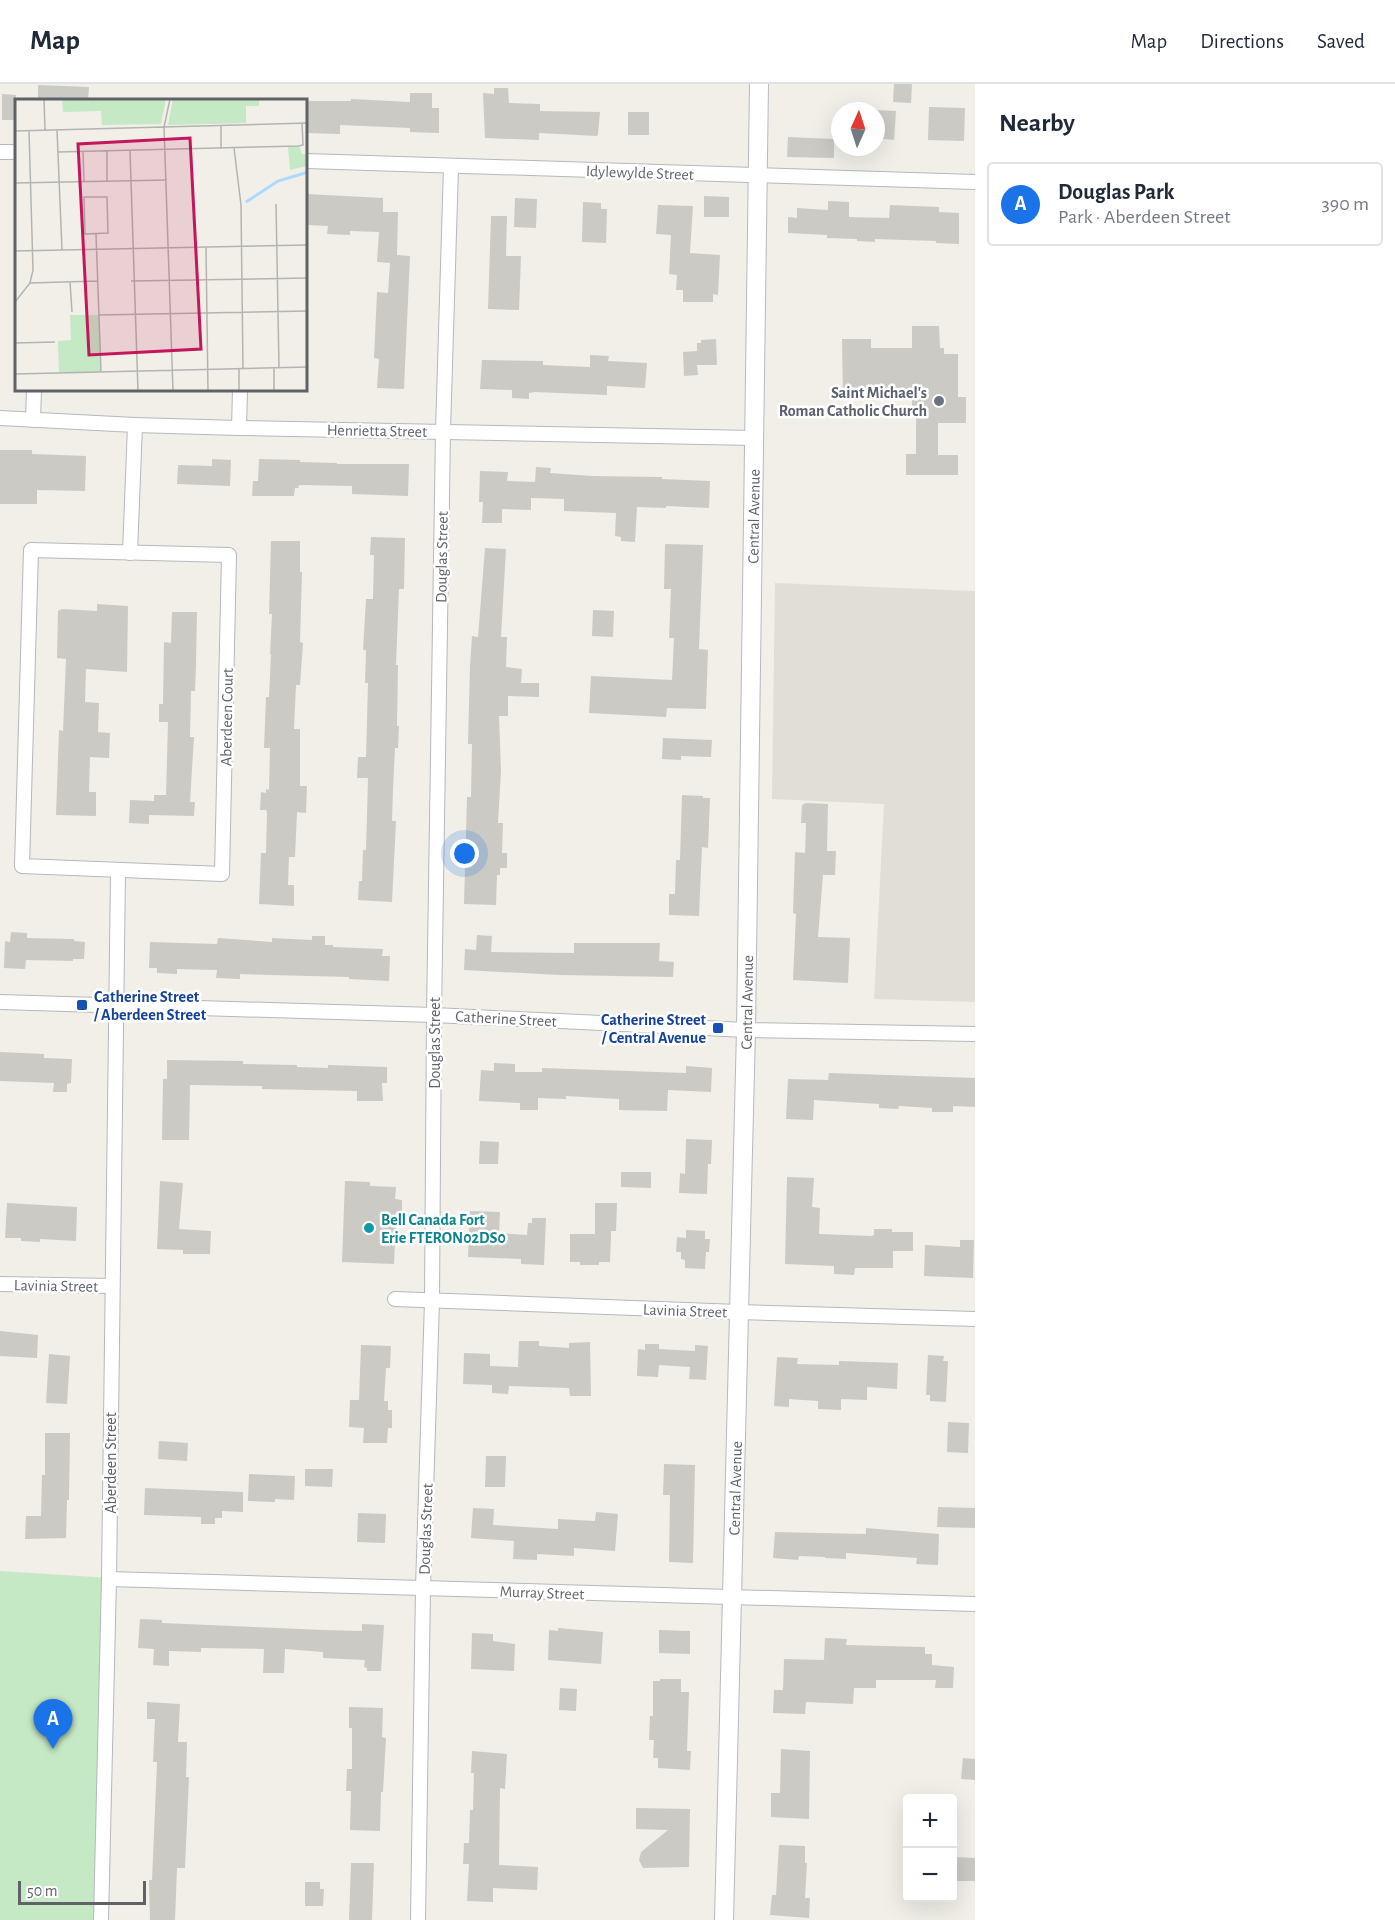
<!DOCTYPE html>
<meta charset="utf-8">
<style>
:root{--surface:#fff;--page:#f2f2f3;--text:#1f2937;--muted:#747a83;--line:#e0e1e3;--accent:#1a73e8}
body{margin:0;font-family:"Alegreya Sans",sans-serif;background:var(--page);color:var(--text)}
.controls{position:absolute;right:18px;bottom:18px;display:grid;overflow:hidden;border-radius:6px;box-shadow:0 6px 24px #0002}
.controls button{width:54px;height:54px;display:grid;place-items:center;padding:0;border:0;border-bottom:2px solid var(--line);background:var(--surface);color:var(--text);font:30px sans-serif}
.compass{position:absolute;left:831px;top:18px;width:54px;height:54px;border-radius:50%;background:var(--surface);box-shadow:0 6px 24px #0002;rotate:3deg}
.scale{position:absolute;left:18px;bottom:15px;width:128px;box-sizing:border-box;padding-left:6px;border:3px solid #5f6368;border-top:0;font-size:16px;line-height:21px;white-space:nowrap;color:#5f6368;-webkit-text-stroke:4px #fff;paint-order:stroke}
.you{position:absolute;left:465px;top:770px;width:21px;height:21px;margin:-15px;border:4px solid #fff;border-radius:50%;background:#1a73e8;box-shadow:0 0 0 9px #1a73e833}
.badge{display:grid;place-items:center;width:39px;height:39px;border-radius:50%;background:var(--accent);color:#fff;font-size:20px;font-weight:700}
.pin{position:absolute;translate:-50% -50px;filter:drop-shadow(0 2px 3px #0008)}
.pin::after{content:'';position:absolute;top:32px;width:21px;height:18px;background:inherit;clip-path:polygon(0 0,100% 0,50% 100%)}
.list{margin:0;padding:0;list-style:none}
h2{display:flex;justify-content:space-between;align-items:center;height:78px;margin:0;padding:0 24px;font-size:26px}
h2 small{font-size:20px;font-weight:400;color:var(--muted)}
.list li{display:grid;grid-template-columns:39px 1fr auto;gap:18px;align-items:center;box-sizing:border-box;height:84px;margin:0 12px 12px;padding:0 12px;border:2px solid var(--line);border-radius:6px}
.list b{display:block;font-size:22px;white-space:nowrap}
.list p{margin:0;font-size:20px;white-space:nowrap;color:var(--muted)}
.list em{font-size:20px;font-style:normal;color:var(--muted)}
.map{position:relative;flex:none;width:975px;height:1836px;overflow:hidden}
header{display:flex;align-items:center;gap:36px;box-sizing:border-box;height:84px;padding:0 30px;background:var(--surface);border-bottom:2px solid var(--line)}
header strong{font-size:28px}
nav{display:flex;gap:33px;margin-inline-start:auto;font-size:21px}
main{display:flex}
aside{flex:1;background:var(--surface)}
.map>svg:first-child{display:block}
.education{fill:#e1ded6}
.green{fill:#c5e8c5}
.building{fill:#cccac5}
.lines{fill:none;stroke-linecap:round;stroke-linejoin:round}
.street-casing{stroke:#b5b8bc;stroke-width:16}
.secondary-casing{stroke:#b6babf;stroke-width:20}
.street{stroke:#fff;stroke-width:14}
.secondary{stroke:#fff;stroke-width:18}
.worship-dot{fill:#6b7280;stroke:#fff;stroke-width:2}
.transit-dot{fill:#1a4fb4;stroke:#fff;stroke-width:2}
.culture-dot{fill:#0f9aa8;stroke:#fff;stroke-width:2}
.labels{text-anchor:middle;stroke-width:5;stroke-linejoin:round;paint-order:stroke}
.street-label{font-size:16px;fill:#5f6368;stroke:#fff}
.worship-label{font-size:16px;font-weight:bold;fill:#5b616d;stroke:#fff;text-anchor:end}
.transit-label{font-size:16px;font-weight:bold;fill:#164399;stroke:#fff;text-anchor:start}
.culture-label{font-size:16px;font-weight:bold;fill:#0d838f;stroke:#fff;text-anchor:start}
.inset-river{fill:none;stroke:#aadaff;stroke-width:3}
.inset-road{fill:none;stroke:#b3b3b1;stroke-width:1.5}
.view{fill:#c2185b;fill-opacity:0.15;stroke:#c2185b;stroke-width:3}
.inset-edge{fill:none;stroke:#5f6368;stroke-width:3}
</style>
<header>
<strong>Map</strong>
<nav><a>Map</a><a>Directions</a><a>Saved</a></nav>
</header>
<main>
<div class="map">
<svg width="975" height="1836" viewBox="0 0 975 1836">
<rect width="100%" height="100%" fill="#f1efe8"/>
<path class="education" d="M775 499 975 507V918L874 915 884 720 772 715Z"/>
<path class="green" d="M0 1487 110 1494 101 1836H0Z"/>
<g class="building">
<path d="M894 0H912L911 19 893 18Z"/>
<path d="M38 1 89 3 88 16H38Z"/>
<path d="M494 4H508L509 19 540 20V27L600 28 598 50 597 52 539 49V56L485 54 483 9 494 10Z"/>
<path d="M410 9H432V24H439V49L410 48V44L340 41V50L306 49V17H351V15L410 18Z"/>
<path d="M2 10 16 11V36H2Z"/>
<path d="M929 23 965 24 964 57 928 56Z"/>
<path d="M876 26 896 27 894 56 876 54Z"/>
<rect x="628" y="28" width="21" height="23"/>
<path d="M788 53 834 55V74L787 73Z"/>
<path d="M306 110 383 114V128H398L397 171 410 172 404 305 377 304 379 275 374 274 377 208 388 209 390 179 377 178 379 148 350 147V151L327 150 328 142 306 141Z"/>
<path d="M704 112 729 113V133H704Z"/>
<path d="M515 114 537 115 536 144 514 143Z"/>
<path d="M828 117 849 118V133L889 134 890 121 939 123V128L959 129V160L936 159V157L875 155V158L857 157V155L827 154V151L788 149V133L797 134V124L828 126Z"/>
<path d="M583 118 601 119V125H607L606 159 582 158Z"/>
<path d="M658 121 693 122 690 169 720 171 718 211 713 210V218H683V206H676L677 191 669 190 671 151 656 150Z"/>
<path d="M491 132H507L506 172H521L519 226 488 225Z"/>
<path d="M912 242H939L940 264H944V270H958V313H966V339H938V371H958V391H906V370H916V329H912V307H871V316L843 315 842 255H871V264H912Z"/>
<path d="M716 255 717 281H697L698 291 684 292 683 268 697 267V259H701V256Z"/>
<path d="M590 271 609 272 608 277 647 279 645 304 607 302V311L535 308 529 309V315L512 314V306L480 305 482 276 543 277V281L590 283Z"/>
<path d="M0 366H32V370L86 372 85 407 37 406V420H0Z"/>
<path d="M212 375 231 376 230 402 177 400 178 381 212 382Z"/>
<path d="M259 375 300 376V378L337 379V380H409L408 412 352 410V402L299 401 298 404H295L294 412H252L253 397H258Z"/>
<path d="M536 383 551 384 550 389 592 392 662 393V395L710 397 709 424 666 422V424L637 423 635 458 621 457V453L615 452 616 429 564 427V415L531 414V426L502 425V439H482L483 418H479L480 387 508 388 507 397 535 398Z"/>
<path d="M371 453 405 454 404 505H399L396 581H398L397 642H399L398 664H395L393 705 392 737H396L392 818 358 816 359 797H362L363 766H366L368 694H357L358 673H366L368 599H365L366 566H363L366 515H373L374 471H370Z"/>
<path d="M271 457H300V488H302L300 558 303 559 300 601H296L294 645H300V702H307L306 729 297 728 295 773H289L288 801H294V822L259 820 261 769H266L267 728 266 726H260L261 708 266 709V705L269 706 270 664H264L266 613H269L271 570H270L272 530H269Z"/>
<path d="M665 460 703 461 699 565 708 566 706 625 667 624 666 633 589 629 591 592 672 596 674 554H669L671 505H664Z"/>
<path d="M485 464 506 465 501 553H507L506 583 522 585 521 599H539V613L508 612V632H499L501 687 498 739H503L502 769H507V784H500V791H497L496 821 464 820 467 713H471L472 660H468L470 582 472 552 478 553Z"/>
<path d="M97 520 128 522 127 588 86 585 85 618 99 619 98 648 110 649 109 674 90 673 89 708H96V732L56 731 59 646 63 647 66 575 57 574 58 527 62 525 97 527Z"/>
<path d="M593 526 614 527 613 553 592 552Z"/>
<path d="M172 528H197L196 580 195 607H191L190 653H194L190 718H195L194 732 149 731V740L129 739 130 716 154 717V711H166L168 638H159V620H163L164 558 171 559Z"/>
<path d="M663 654 712 656 711 673 681 672V676L662 675Z"/>
<path d="M682 711 703 712V714H710L708 764 702 763 699 832 669 831V810H675L676 776H680Z"/>
<path d="M806 719 828 720 827 767H836L835 791H823L818 853 850 854 848 899 793 896 796 830 793 829 795 768 805 769 806 739H801L802 721Z"/>
<path d="M11 848 27 849V854L74 855V857L85 858 84 875H73V877L26 876 25 885 4 884 5 857 10 858Z"/>
<path d="M477 851 492 852 491 868 574 869V859H660L659 877 674 878 673 893 560 891 464 886 465 865 476 866Z"/>
<path d="M312 852H325V861H333V863L383 865 382 872H390L389 897 349 895V893L271 891 240 890V895L216 894 217 886 177 885V890L157 889V884H149L150 858 217 860 218 854 272 858V854L312 856Z"/>
<path d="M0 968 44 970V974L72 975 71 999 67 1000V1008H53L54 999 0 997Z"/>
<path d="M167 976 243 977V980L297 981V983L328 984V981L387 983V999H382L383 1017H357V1007L262 1005V1002L190 1001 189 1056H162L163 995H167Z"/>
<path d="M494 979 515 980V988H542V984L686 989V982L712 984 711 1008 668 1006 667 1027 619 1026V1015L566 1012V1015L538 1014V1026H520V1019L479 1017 481 986 494 987Z"/>
<path d="M829 989 975 994V1023L953 1022V1028H932V1024L899 1022 898 1025 879 1024V1020L814 1016 813 1036 786 1035 788 995 828 996Z"/>
<path d="M686 1055 712 1056 711 1080H708L707 1110 679 1109 680 1089 685 1090Z"/>
<path d="M480 1057 499 1058 498 1080H479Z"/>
<path d="M621 1088H651V1104L621 1103Z"/>
<path d="M787 1093 814 1094 812 1123 820 1124 819 1150 872 1152 874 1151V1145H892V1148H913V1167H893V1184H855L854 1191 834 1190V1182L785 1180Z"/>
<path d="M160 1097 183 1099 179 1145 211 1147 210 1170H183V1166L157 1165Z"/>
<path d="M345 1097 370 1098V1102L396 1103 395 1115 402 1116V1134H396L394 1180 342 1178Z"/>
<path d="M7 1119 77 1123 76 1157 40 1155V1158L21 1157V1154H5Z"/>
<path d="M595 1119H617L616 1147H611V1153L610 1178H599V1181H580V1178H570V1150H595Z"/>
<path d="M470 1127 500 1128 499 1149 527 1151 528 1139H532V1134H546L544 1181 521 1180V1175L468 1173Z"/>
<path d="M686 1146 705 1147V1155H710L709 1168H706L705 1185 685 1184V1176L681 1175V1168H676L677 1153 686 1154Z"/>
<path d="M960 1156H974L973 1194 924 1192 925 1161 960 1163Z"/>
<path d="M0 1247 38 1251 37 1274 0 1272Z"/>
<path d="M519 1257H539V1262L569 1264V1259L590 1258 591 1312H570L569 1304 509 1302 508 1310 492 1309V1301L463 1300 464 1269 490 1270V1282L518 1283Z"/>
<path d="M645 1260H659V1265L695 1267V1261L708 1262 706 1296 689 1295 690 1283 659 1281 658 1293 637 1292 638 1265 645 1266Z"/>
<path d="M361 1261 391 1262 390 1284H386L384 1317H388V1326H392V1344H388L387 1359H363L364 1344 349 1343 350 1316H359Z"/>
<path d="M49 1270 70 1272 67 1320 46 1319Z"/>
<path d="M928 1271 944 1272 943 1277H948L946 1318 930 1317V1311H926Z"/>
<path d="M777 1273 798 1274 797 1280 839 1281V1277L898 1279 897 1305 867 1303V1316L841 1315V1326L818 1325V1317L789 1315V1323L774 1322Z"/>
<path d="M948 1338 969 1339 968 1369 947 1368Z"/>
<path d="M45 1349H70L69 1416H67L66 1454 25 1455 26 1432H41L42 1391H45Z"/>
<path d="M159 1357 188 1359 187 1377 158 1375Z"/>
<path d="M486 1372H506L505 1403H485Z"/>
<path d="M664 1380 695 1381 693 1479 669 1478 670 1411H663Z"/>
<path d="M305 1385H333L332 1403 305 1402Z"/>
<path d="M249 1390 295 1392 294 1416 275 1415V1418L248 1417Z"/>
<path d="M145 1404 243 1408V1428L222 1427V1434H215V1440H201V1433L144 1431Z"/>
<path d="M938 1423 975 1424V1444L937 1443Z"/>
<path d="M473 1424 494 1425 493 1441 558 1445V1435L595 1437 596 1428 618 1430 615 1467 574 1464V1472L537 1470V1476L513 1475 514 1457 471 1454Z"/>
<path d="M358 1429 386 1430 385 1459 357 1458Z"/>
<path d="M866 1444 939 1450 938 1481 916 1480 917 1474 846 1469V1475L825 1474V1473L799 1472 798 1476 773 1474 775 1448 866 1450Z"/>
<path d="M140 1535 162 1536V1539L324 1546 362 1547V1540L384 1541 381 1587H367V1584L364 1583 365 1576 323 1574V1568L285 1565 284 1589H263L264 1565 201 1564V1568L169 1567V1582L153 1581 154 1565 138 1564Z"/>
<path d="M558 1544 603 1548 601 1580 548 1576 549 1546 558 1547Z"/>
<path d="M659 1546 690 1547V1570L659 1569Z"/>
<path d="M472 1549 493 1550V1557L515 1560 514 1587 471 1585Z"/>
<path d="M825 1554 847 1555 846 1561 925 1563V1570H932V1581L954 1583 953 1604H935L936 1596H876V1604H854L853 1620 806 1618 805 1630 773 1629 774 1606H783L784 1575 824 1576Z"/>
<path d="M660 1595H681V1608H689L687 1667H691L690 1686 658 1684V1674H653L654 1656H649L650 1632H653V1597H660Z"/>
<path d="M560 1604 577 1605 576 1627 559 1626Z"/>
<path d="M147 1618 180 1620 178 1658H187L186 1693H189L185 1784H177L175 1836H150L149 1796H152L157 1678H153L155 1635H147Z"/>
<path d="M349 1623 383 1624 382 1653 386 1654 383 1708H381L380 1747 350 1746 351 1707H346L347 1685H352V1644H349Z"/>
<path d="M781 1665 810 1667 809 1735 771 1733V1709H780Z"/>
<path d="M472 1667 507 1670 505 1705 500 1704 499 1781 538 1783 537 1806 493 1804V1818L467 1817 469 1780H463L464 1759H469L470 1726H473L474 1689H471Z"/>
<path d="M963 1674 975 1675V1696L961 1695Z"/>
<path d="M636 1724 690 1725 689 1783 643 1784 639 1776 641 1768 668 1746 636 1745Z"/>
<path d="M779 1761 805 1762V1779H807L805 1814H810L809 1834 770 1831 772 1811H776Z"/>
<path d="M955 1773 975 1774V1797H954Z"/>
<path d="M351 1779H374L372 1836H349Z"/>
<path d="M305 1798H320V1805H324L323 1822H305Z"/>
</g>
<g class="lines">
<defs>
<g id="street">
<path d="M0 68H16"/>
<path d="M306 77 975 98"/>
<path d="M0 334 135 341 239 344 754 354"/>
<path d="M33 336 34 306"/>
<path d="M239 344 240 306"/>
<path d="M31 466 229 471 222 790 22 782Z"/>
<path d="M130 469 135 341"/>
<path d="M0 918 434 931 746 946 975 950"/>
<path d="M0 1200 112 1202"/>
<path d="M395 1215 738 1228 975 1235"/>
<path d="M109 1495 975 1520"/>
<path d="M101 1836 109 1495 118 787"/>
<path d="M418 1836 423 1504 432 1217 434 931 443 347 451 83"/>
</g>
<g id="secondary">
<path id="s1" d="M724 1836 746 946 759 0"/>
</g>
</defs>
<use href="#street" class="street-casing"/>
<use href="#secondary" class="secondary-casing"/>
<use href="#street" class="street"/>
<use href="#secondary" class="secondary"/>
</g>
<circle class="worship-dot" cx="939" cy="317" r="6"/>
<g class="transit-dot">
<rect x="76" y="915" width="12" height="12" rx="3"/>
<rect x="712" y="938" width="12" height="12" rx="3"/>
</g>
<circle class="culture-dot" cx="369" cy="1144" r="6"/>
<g class="labels">
<g class="street-label">
<text transform="translate(640 88) rotate(2)" y="6">Idylewylde Street</text>
<text transform="translate(377 346) rotate(1)" y="6">Henrietta Street</text>
<text dy="6" stroke="none"><textPath href="#s1" startOffset="1404">Central Avenue</textPath></text>
<text transform="translate(441 473) rotate(-89)" y="6">Douglas Street</text>
<text transform="translate(226 633) rotate(-89)" y="6">Aberdeen Court</text>
<text dy="6" stroke="none"><textPath href="#s1" startOffset="918">Central Avenue</textPath></text>
<text transform="translate(506 934) rotate(3)" y="6">Catherine Street</text>
<text transform="translate(434 959) rotate(-90)" y="6">Douglas Street</text>
<text transform="translate(56 1201) rotate(1)" y="6">Lavinia Street</text>
<text transform="translate(685 1226) rotate(2)" y="6">Lavinia Street</text>
<text transform="translate(110 1379) rotate(-90)" y="6">Aberdeen Street</text>
<text dy="6" stroke="none"><textPath href="#s1" startOffset="432">Central Avenue</textPath></text>
<text transform="translate(425 1445) rotate(-88)" y="6">Douglas Street</text>
<text transform="translate(542 1508) rotate(2)" y="6">Murray Street</text>
</g>
<g class="worship-label">
<text x="927" y="314">Saint Michael's<tspan x="927" dy="18">Roman Catholic Church</tspan></text>
</g>
<g class="transit-label">
<text x="94" y="918">Catherine Street<tspan x="94" dy="18">/ Aberdeen Street</tspan></text>
<text x="706" y="941" text-anchor="end">Catherine Street<tspan x="706" dy="18">/ Central Avenue</tspan></text>
</g>
<g class="culture-label">
<text x="381" y="1141">Bell Canada Fort<tspan x="381" dy="18">Erie FTERON02DS0</tspan></text>
</g>
</g>
<g transform="translate(15 15)">
<rect width="292" height="292" fill="#f1efe8"/>
<path d="M47 0H151L146 25 87 26 86 12 48 13ZM158 0H244V7H231V24L153 26ZM284 47 287 55H292V67L275 71 273 48ZM55 216H84L86 273H44L43 242 56 241Z" fill="#c5e8c5"/>
<path class="inset-river" d="M231 103 263 82 293 73"/>
<path class="inset-road" d="M29 0 30 31M155 0 149 28 158 292M42 31 47 151M0 32 293 24M219 49 226 106 228 269M206 50V27M92 52V83M115 52 123 292M43 53 284 47 288 46 287 24M68 53 69 83M0 84 152 81M69 98H92L93 134 70 135ZM261 105 264 268M81 135 86 273M191 148 193 292M0 152 293 146M116 182 293 179M55 183 57 213M15 184 82 182M0 203 15 184 18 171 14 32M84 216 293 212M0 244 40 243M224 269V292M259 269V292M0 275 293 268"/>
<path class="view" d="M175 39 186 250 74 256 63 45Z"/>
<rect width="292" height="292" class="inset-edge"/>
</g>
</svg>
<div class="controls">
<button>+</button>
<button>−</button>
</div>
<svg class="compass" viewBox="-18 -18 36 36"><path d="M0-13l5 13h-10z" fill="#e53935"/><path d="M0 13l5-13h-10z" fill="#747a83"/></svg>
<div class="scale">50 m</div>
<div class="you"></div>
<div class="pin badge" style="left:53px;top:1665px">A</div>
</div>
<aside>
<h2>Nearby<small></small></h2>
<ul class="list">
<li><span class="badge">A</span><div><b>Douglas Park</b><p>Park · Aberdeen Street</p></div><em>390 m</em></li>
</ul>
</aside>
</main>
